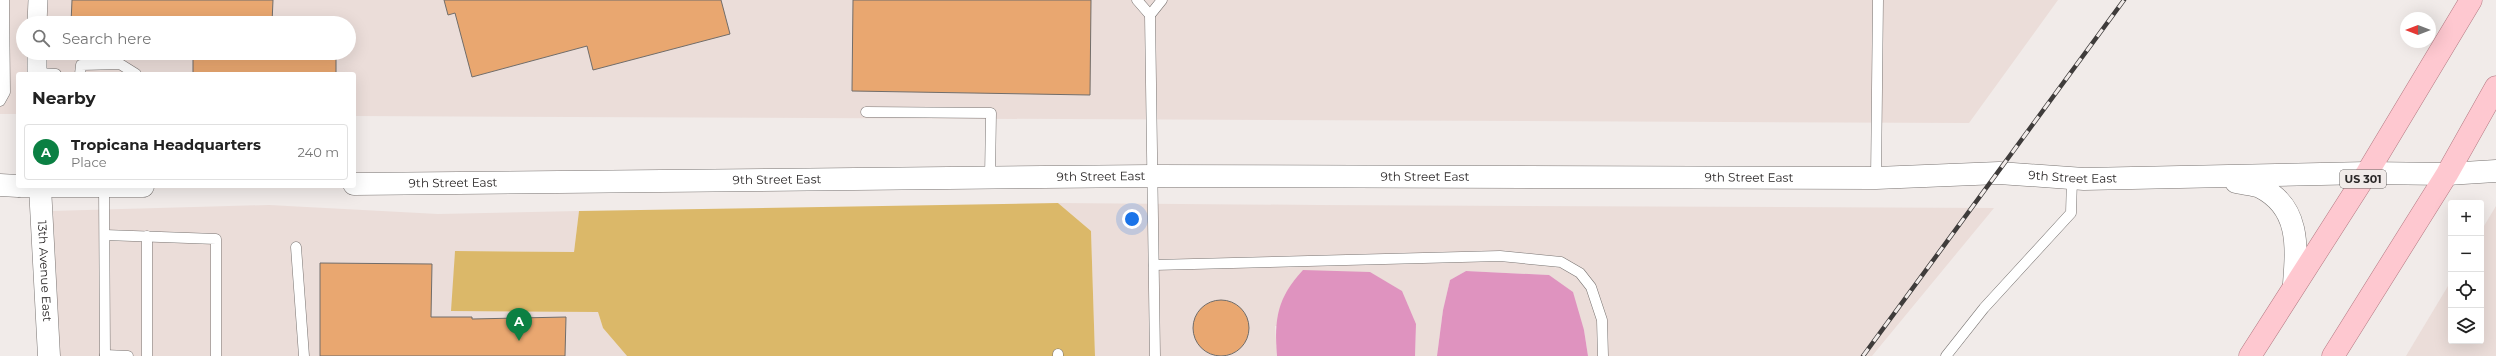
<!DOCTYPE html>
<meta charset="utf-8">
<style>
:root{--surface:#fff;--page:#f6f6f6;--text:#222;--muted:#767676;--line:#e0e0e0;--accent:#0b8043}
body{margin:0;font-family:Montserrat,sans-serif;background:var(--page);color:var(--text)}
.controls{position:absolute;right:12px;bottom:12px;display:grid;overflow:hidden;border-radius:4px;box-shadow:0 4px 16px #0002}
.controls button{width:36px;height:36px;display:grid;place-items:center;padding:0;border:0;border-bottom:1px solid var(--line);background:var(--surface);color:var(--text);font:20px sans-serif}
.compass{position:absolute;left:2400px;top:12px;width:36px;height:36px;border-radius:50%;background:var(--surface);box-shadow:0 4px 16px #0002;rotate:270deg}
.you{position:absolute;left:1132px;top:219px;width:14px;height:14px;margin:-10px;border:3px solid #fff;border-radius:50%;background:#1a73e8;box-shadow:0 0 0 6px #1a73e833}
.badge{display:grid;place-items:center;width:26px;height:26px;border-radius:50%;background:var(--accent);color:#fff;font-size:13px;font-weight:700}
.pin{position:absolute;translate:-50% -33px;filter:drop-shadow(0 1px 2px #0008)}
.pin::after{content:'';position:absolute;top:21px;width:14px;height:12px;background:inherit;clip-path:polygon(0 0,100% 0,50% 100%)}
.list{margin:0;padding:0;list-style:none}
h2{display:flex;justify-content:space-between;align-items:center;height:52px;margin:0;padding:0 16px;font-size:17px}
h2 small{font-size:13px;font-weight:400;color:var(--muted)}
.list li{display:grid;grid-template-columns:26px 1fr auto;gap:12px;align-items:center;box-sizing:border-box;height:56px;margin:0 8px 8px;padding:0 8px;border:1px solid var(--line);border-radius:4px}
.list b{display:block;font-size:15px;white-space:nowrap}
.list p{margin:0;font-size:13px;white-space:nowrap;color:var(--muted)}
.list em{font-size:13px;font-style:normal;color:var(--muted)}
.icon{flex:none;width:22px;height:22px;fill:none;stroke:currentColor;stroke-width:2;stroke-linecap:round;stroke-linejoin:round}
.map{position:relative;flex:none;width:2496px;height:356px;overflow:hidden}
.search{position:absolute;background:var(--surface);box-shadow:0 4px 16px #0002;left:16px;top:16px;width:340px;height:44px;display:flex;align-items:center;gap:10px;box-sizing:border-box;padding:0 14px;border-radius:22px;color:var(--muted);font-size:15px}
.panel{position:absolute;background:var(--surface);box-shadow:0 4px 16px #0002;left:16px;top:72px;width:340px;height:116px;border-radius:4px}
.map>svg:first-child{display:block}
.built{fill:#ebddd9;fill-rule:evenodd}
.forest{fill:#dbb869}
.water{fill:#df93bf}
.building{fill:#e9a770;stroke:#716d6a}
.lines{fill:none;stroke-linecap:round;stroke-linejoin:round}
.service-casing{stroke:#797472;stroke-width:11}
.minor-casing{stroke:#797472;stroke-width:20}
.tertiary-casing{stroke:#797472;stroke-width:23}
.primary-casing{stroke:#b37881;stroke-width:23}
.service{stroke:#fff;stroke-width:10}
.minor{stroke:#fff;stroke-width:19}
.tertiary{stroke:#fff;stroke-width:22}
.primary{stroke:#fec8d0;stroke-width:22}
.rail-casing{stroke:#3f3c3b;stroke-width:4.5}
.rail{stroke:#f1ebe9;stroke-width:3;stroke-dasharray:9;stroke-linecap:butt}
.labels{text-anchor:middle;stroke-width:4;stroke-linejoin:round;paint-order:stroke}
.shield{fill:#f1ebe9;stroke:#666261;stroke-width:1}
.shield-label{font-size:11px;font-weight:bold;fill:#2a2727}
.street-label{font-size:12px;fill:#2a2727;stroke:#f1ebe9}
</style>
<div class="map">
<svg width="2496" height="356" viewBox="0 0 2496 356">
<rect width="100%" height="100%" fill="#f1ebe9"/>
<g class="built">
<path d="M0 0H2058L1969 123 354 116V74H18V114H0ZM23 23H349V53H23Z"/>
<path d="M1058 203 1319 205 1994 208 1872 356H1588L1584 330 1549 275 1466 271 1450 280 1443 310 1437 356H1415L1416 324 1275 326 1277 356H1095L1091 231Z"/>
<path d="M269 205 438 214 579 211 574 252 455 251 452 311 598 312 603 328 627 356H59L51 211Z"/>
<path d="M2496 206V356H2406L2451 281V341H2481V231Z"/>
</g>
<path class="forest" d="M1058 203 1091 231 1095 356H627L603 328 598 312 451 311 455 251 574 252 579 211Z"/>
<g class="water">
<path d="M1303 270 1370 272 1402 291 1416 324 1415 356H1277C1274 319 1277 298 1303 270Z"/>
<path d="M1466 271 1549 275 1573 292 1584 330 1588 356H1437L1443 310 1450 280Z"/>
</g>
<g class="building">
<path d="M72 0H273L272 23H71Z"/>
<path d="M444 0H721L730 34 593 70 587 46 472 77 455 13 448 15Z"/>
<path d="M853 0H1091L1090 95 852 91Z"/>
<rect x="193" y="53" width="143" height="21"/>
<path d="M320 263 432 264 431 317H472V319L566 317 565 356H320Z"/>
<circle cx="1221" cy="328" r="28"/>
</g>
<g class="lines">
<defs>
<g id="service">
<path d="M1137 0 1150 15 1162 0"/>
<path d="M1150 15 1155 356"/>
<path d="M37 73 56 74"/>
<path d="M80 74 81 65 120 64 136 74"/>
<path d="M0 101 5 92 4 0"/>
<path d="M866 112 991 113 990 177"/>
<path d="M1876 178 1878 0"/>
<path d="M104 186 105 356"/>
<path d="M105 235 216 239V356"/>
<path d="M147 236V356"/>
<path d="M296 247 304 356"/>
<path d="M1154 265 1500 256 1561 262 1580 273 1591 287 1602 320 1603 356"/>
<path d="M1058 354V356"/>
<path d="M105 355 128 356"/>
<path d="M1946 356 1984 308 2071 213 2072 179"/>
</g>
<g id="minor">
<path d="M37 23 38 0"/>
<path d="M37 74V53"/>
</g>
<g id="tertiary">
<path d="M2236 182C2243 184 2253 184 2260 187 2300 207 2297 246 2294 284"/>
<path id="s1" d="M354 184 1152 176 1876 178 1999 173 2084 179 2367 173 2447 174 2496 171"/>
<path d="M0 185 18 186"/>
<path d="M21 186H143"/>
<path id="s2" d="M40 187 49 356"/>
</g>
<g id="primary">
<path d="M2250 356 2367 173 2471 0"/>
<path d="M2333 356 2447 174 2496 87"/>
</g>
</defs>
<use href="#service" class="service-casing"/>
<use href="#minor" class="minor-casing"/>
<use href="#tertiary" class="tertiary-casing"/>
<use href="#primary" class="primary-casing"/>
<use href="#service" class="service"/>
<use href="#minor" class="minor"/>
<use href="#tertiary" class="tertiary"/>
<use href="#primary" class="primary"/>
<defs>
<path id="rail" d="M1863 356 2124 0"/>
</defs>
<use href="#rail" class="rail-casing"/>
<use href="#rail" class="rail"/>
</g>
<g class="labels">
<rect class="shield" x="2340" y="170" width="46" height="18" rx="3"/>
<g class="shield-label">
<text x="2363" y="183">US 301</text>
</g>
<g class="street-label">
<text dy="4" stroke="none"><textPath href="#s1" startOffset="747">9th Street East</textPath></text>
<text dy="4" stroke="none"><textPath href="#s1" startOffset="1071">9th Street East</textPath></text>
<text dy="4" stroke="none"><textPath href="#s1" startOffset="1395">9th Street East</textPath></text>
<text dy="4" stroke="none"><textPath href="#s1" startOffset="1719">9th Street East</textPath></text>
<text dy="4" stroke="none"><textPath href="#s1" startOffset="423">9th Street East</textPath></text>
<text dy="4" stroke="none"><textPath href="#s1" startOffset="99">9th Street East</textPath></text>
<text dy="4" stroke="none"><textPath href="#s2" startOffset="84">13th Avenue East</textPath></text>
</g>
</g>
</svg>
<div class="controls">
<button>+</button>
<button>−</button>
<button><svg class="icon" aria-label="locate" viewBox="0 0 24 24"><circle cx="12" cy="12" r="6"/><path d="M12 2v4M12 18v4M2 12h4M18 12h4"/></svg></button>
<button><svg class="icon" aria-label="layers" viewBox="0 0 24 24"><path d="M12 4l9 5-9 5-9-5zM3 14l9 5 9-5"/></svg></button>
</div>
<svg class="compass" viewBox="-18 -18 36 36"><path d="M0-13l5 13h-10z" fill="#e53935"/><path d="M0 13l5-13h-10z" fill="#767676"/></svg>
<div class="you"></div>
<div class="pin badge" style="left:519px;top:341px">A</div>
<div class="search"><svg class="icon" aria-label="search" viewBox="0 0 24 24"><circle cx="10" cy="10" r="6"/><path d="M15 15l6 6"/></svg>Search here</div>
<section class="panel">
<h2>Nearby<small></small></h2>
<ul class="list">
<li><span class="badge">A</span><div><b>Tropicana Headquarters</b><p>Place</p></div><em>240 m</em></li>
</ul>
</section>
</div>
